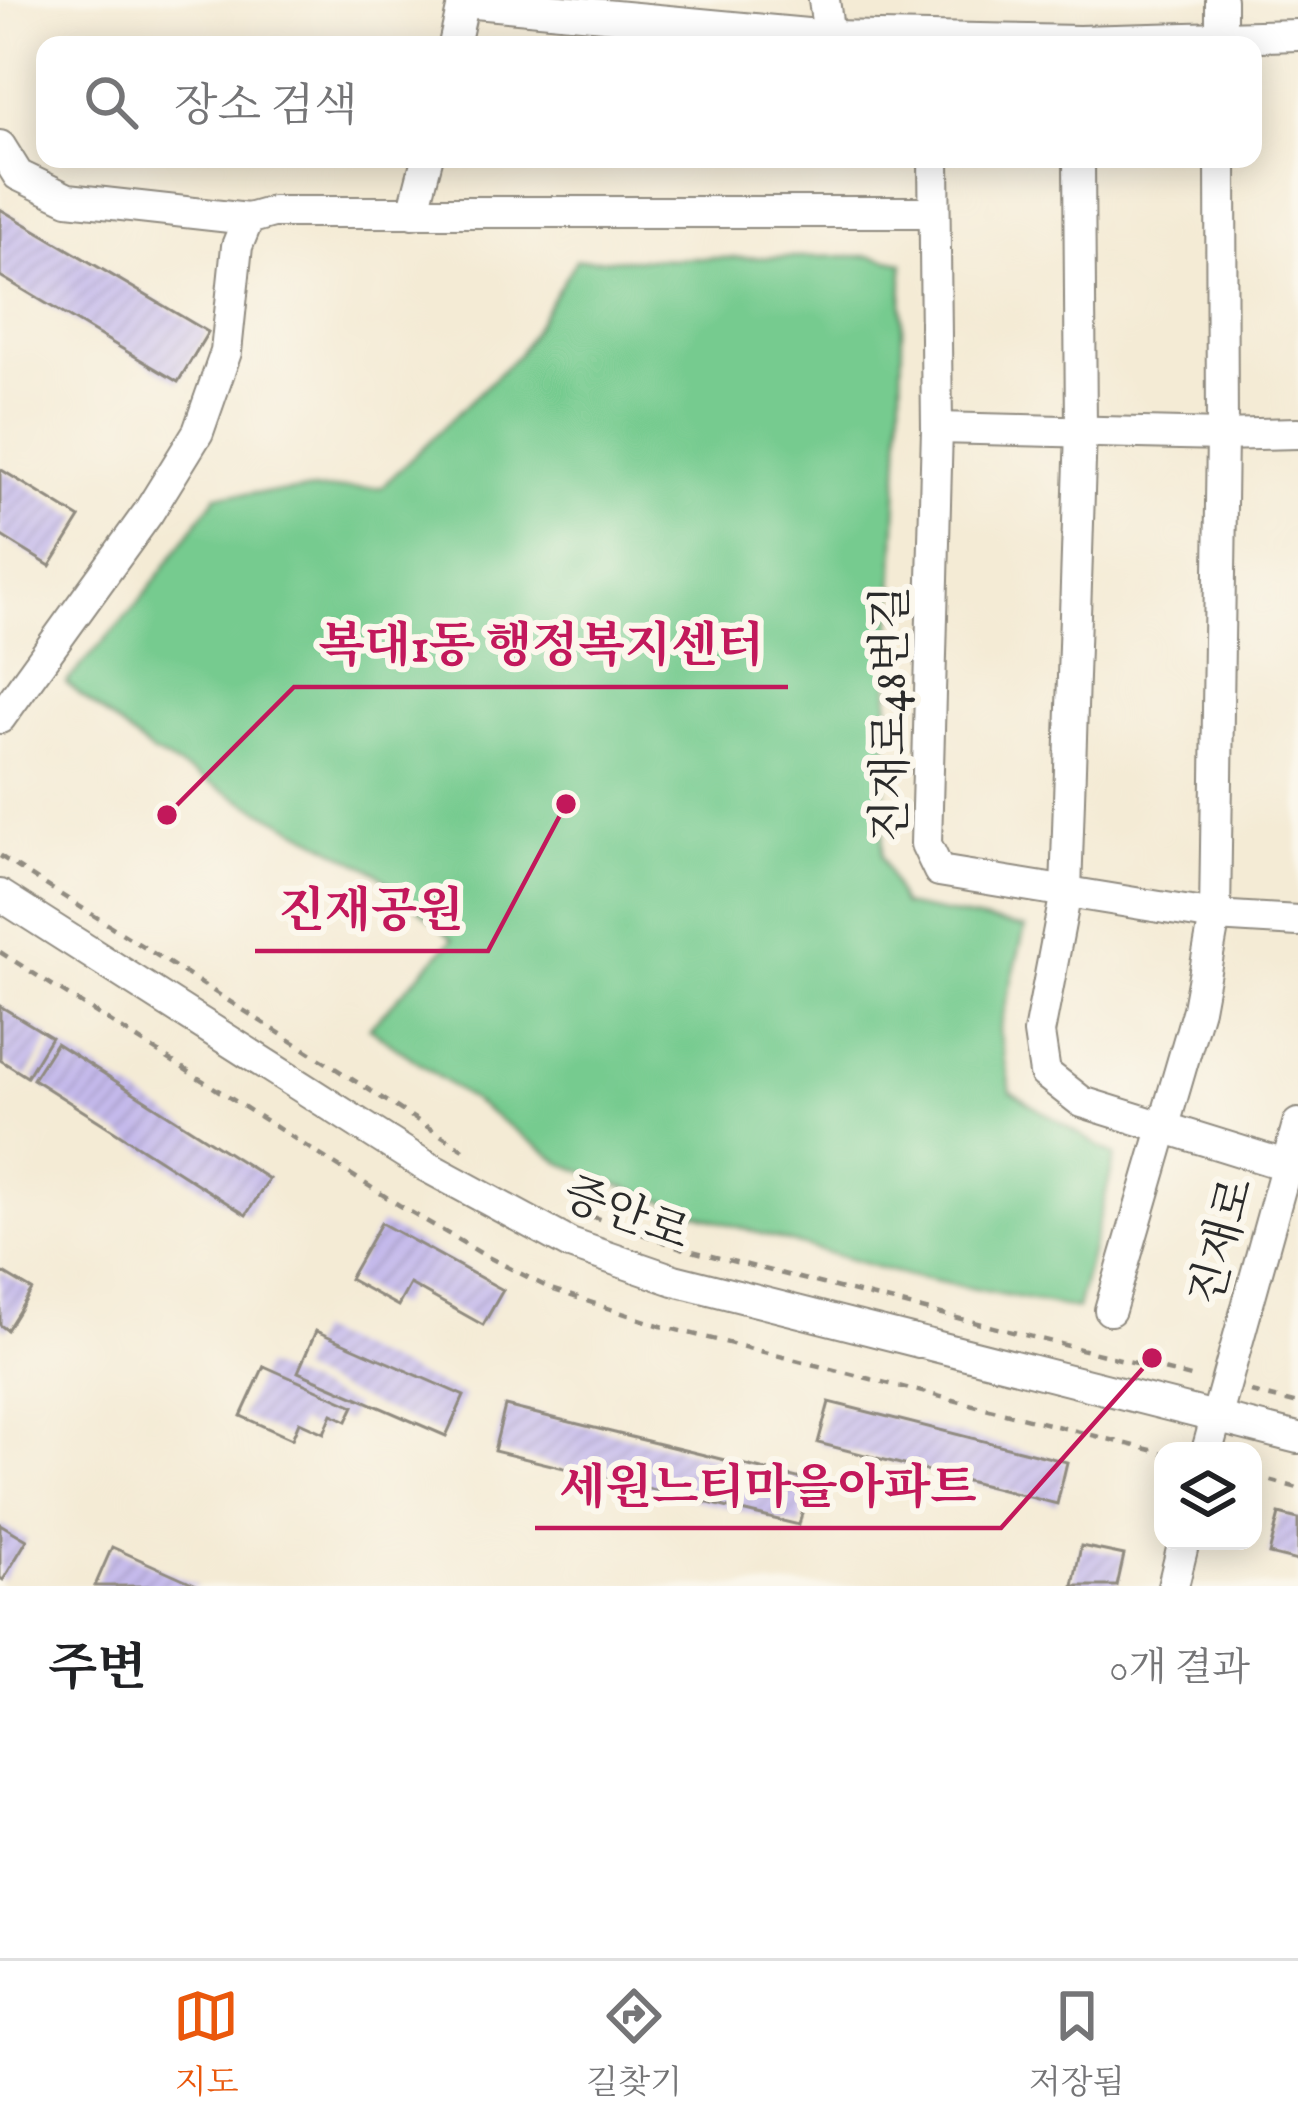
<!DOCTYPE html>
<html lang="ko">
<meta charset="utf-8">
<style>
:root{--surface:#fff;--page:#f2f2f2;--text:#202124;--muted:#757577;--line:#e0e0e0;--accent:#ea580c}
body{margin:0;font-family:"IM FELL English","Noto Serif KR",serif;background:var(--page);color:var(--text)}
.controls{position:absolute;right:36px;bottom:36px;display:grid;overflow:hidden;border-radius:24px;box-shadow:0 6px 30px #0003}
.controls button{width:108px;height:108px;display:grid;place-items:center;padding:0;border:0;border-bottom:3px solid var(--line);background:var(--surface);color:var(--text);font:60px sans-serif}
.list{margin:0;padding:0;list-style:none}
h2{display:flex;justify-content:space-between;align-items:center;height:156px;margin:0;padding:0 48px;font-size:51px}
h2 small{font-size:39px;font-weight:400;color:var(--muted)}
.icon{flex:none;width:66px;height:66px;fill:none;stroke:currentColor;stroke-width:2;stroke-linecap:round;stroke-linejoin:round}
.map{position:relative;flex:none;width:1298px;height:1586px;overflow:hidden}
.search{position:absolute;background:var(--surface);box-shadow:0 6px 30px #0003;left:36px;right:36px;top:36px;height:132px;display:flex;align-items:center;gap:30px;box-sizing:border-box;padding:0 42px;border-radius:24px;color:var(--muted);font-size:45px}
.sheet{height:372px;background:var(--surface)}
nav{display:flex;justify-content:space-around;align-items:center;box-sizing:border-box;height:168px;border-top:3px solid var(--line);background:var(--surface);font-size:33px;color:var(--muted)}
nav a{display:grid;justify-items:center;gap:6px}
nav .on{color:var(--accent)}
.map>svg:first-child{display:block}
.green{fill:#76cb8f;stroke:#507b5d;stroke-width:3}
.building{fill:url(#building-hatch)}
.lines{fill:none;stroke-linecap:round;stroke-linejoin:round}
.minor-casing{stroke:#908b80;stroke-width:34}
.path{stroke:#908b80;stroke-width:4.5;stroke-dasharray:9 9;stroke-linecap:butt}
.minor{stroke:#fff;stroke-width:30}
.labels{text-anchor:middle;stroke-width:12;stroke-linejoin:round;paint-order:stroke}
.street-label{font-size:45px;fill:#2b2b2b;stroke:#fbf7ec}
.leader{fill:none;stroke:#c2185b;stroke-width:4.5}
.callout-dot{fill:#c2185b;stroke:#fbf7ec;stroke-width:4.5}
.callout-label{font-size:48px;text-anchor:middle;font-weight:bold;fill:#c2185b;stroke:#fbf7ec;stroke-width:12;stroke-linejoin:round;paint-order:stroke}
</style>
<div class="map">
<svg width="1298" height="1586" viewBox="0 0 1298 1586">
<defs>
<pattern id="building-hatch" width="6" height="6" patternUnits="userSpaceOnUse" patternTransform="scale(3)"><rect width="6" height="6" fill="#c4b9eb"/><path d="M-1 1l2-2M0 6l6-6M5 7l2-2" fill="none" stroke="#a99fca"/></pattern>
</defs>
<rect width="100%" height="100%" fill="#fbf7ec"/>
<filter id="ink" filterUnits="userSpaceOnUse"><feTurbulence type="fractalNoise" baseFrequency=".00833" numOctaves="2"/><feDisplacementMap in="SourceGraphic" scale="24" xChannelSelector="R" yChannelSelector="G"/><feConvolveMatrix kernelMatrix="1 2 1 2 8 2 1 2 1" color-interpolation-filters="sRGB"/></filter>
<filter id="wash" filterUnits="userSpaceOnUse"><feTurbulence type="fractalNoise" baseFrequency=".004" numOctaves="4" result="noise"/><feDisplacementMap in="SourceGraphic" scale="48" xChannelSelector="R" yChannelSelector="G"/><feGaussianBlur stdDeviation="2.7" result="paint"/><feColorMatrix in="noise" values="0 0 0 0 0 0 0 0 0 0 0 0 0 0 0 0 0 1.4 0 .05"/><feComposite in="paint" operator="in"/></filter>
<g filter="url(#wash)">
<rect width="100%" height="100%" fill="#f4ebd5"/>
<path class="green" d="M869 256 903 263 901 404 882 856 902 905 1025 928 999 1031 1011 1092 1115 1156 1077 1309 904 1275 717 1221 563 1164 369 1028 453 939 376 872 150 751 66 683 141 600 217 495 382 487 519 354 576 260Z"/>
<g id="blocks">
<g class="building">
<path d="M0 209 208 332 178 382 0 276Z"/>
<path d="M0 469 80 518 50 566 0 535Z"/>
<path d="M0 1006 51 1037 27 1077 0 1060Z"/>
<path d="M56 1043 269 1179 246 1215 33 1079Z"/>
<path d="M381 1223 503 1290 483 1325 410 1284 398 1306 349 1279Z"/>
<path d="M0 1271 32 1290 7 1330 0 1325Z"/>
<path d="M316 1331 464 1396 446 1436 298 1372Z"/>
<path d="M264 1366 354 1406 347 1421 332 1414 324 1433 299 1422 292 1439 241 1416Z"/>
<path d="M829 1402 1067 1462 1057 1504 818 1443Z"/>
<path d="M505 1406 810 1481 799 1525 494 1451Z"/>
<path d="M1279 1514 1298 1519V1561L1269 1554Z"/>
<path d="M0 1524 27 1540 3 1580 0 1578Z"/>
<path d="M1081 1546 1124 1555 1117 1586H1073Z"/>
<path d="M112 1547 199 1586H95Z"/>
</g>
</g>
</g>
<g filter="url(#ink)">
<use href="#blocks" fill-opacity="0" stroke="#908b80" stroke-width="3"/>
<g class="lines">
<defs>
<g id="minor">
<path d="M824 0 829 36"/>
<path d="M464 2 829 36 1079 41 1298 35"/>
<path d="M454 45 464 0"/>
<path d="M1221 45V0"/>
<path d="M0 146 18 175 68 199 248 219"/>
<path d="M934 159 937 428 926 844 939 871 1215 916 1298 921"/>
<path d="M1079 159 1081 430 1066 892 1039 1033 1045 1073 1082 1102 1298 1169"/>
<path d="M413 213 427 159"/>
<path d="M937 428 1222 435 1298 433"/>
<path d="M0 718 148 513 198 432 226 352 237 246 248 219 273 212H934"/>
<path d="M0 895 424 1165 570 1244 674 1280 1298 1438"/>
<path d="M1110 1310 1198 1009 1215 916 1222 435 1221 159"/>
<path d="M1207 1451 1298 1124"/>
<path d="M1173 1586 1184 1541"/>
</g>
</defs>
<use href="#minor" class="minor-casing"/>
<g class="path">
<path d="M0 856 464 1150"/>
<path d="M0 952 399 1205 484 1255 551 1289 661 1326 1163 1453"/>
<path d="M574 1210 684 1249 1199 1379"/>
<path d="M1251 1392 1298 1404"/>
<path d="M1253 1476 1298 1488"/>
</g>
<use href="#minor" class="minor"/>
</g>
</g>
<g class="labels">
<g class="street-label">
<text transform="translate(889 714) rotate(-90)" y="16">진재로48번길</text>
<text transform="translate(627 1212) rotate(20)" y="16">증안로</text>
<text transform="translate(1220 1241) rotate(-75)" y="16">진재로</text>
</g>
</g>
<path class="leader" d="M167 815L294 687H788M566 804L488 951H255M1152 1358L1001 1528H535"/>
<g class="callout-dot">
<circle cx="167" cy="815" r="12"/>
<circle cx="566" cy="804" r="12"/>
<circle cx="1152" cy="1358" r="12"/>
</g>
<g class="callout-label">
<text x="541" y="661">복대1동 행정복지센터</text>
<text x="371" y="926">진재공원</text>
<text x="768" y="1503">세원느티마을아파트</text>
</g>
</svg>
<div class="controls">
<button><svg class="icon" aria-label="layers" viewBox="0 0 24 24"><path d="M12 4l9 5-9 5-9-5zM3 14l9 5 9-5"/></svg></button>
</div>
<div class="search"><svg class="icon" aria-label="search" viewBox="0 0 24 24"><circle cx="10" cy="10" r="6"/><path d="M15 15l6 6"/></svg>장소 검색</div>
</div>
<section class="sheet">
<h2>주변<small>0개 결과</small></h2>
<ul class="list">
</ul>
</section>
<nav>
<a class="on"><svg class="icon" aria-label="map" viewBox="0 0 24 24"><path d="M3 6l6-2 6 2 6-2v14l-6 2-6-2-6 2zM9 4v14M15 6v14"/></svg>지도</a>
<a><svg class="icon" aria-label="directions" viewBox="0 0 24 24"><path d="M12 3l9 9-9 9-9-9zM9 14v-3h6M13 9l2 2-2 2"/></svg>길찾기</a>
<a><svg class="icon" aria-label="saved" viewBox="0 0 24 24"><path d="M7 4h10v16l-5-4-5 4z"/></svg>저장됨</a>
</nav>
